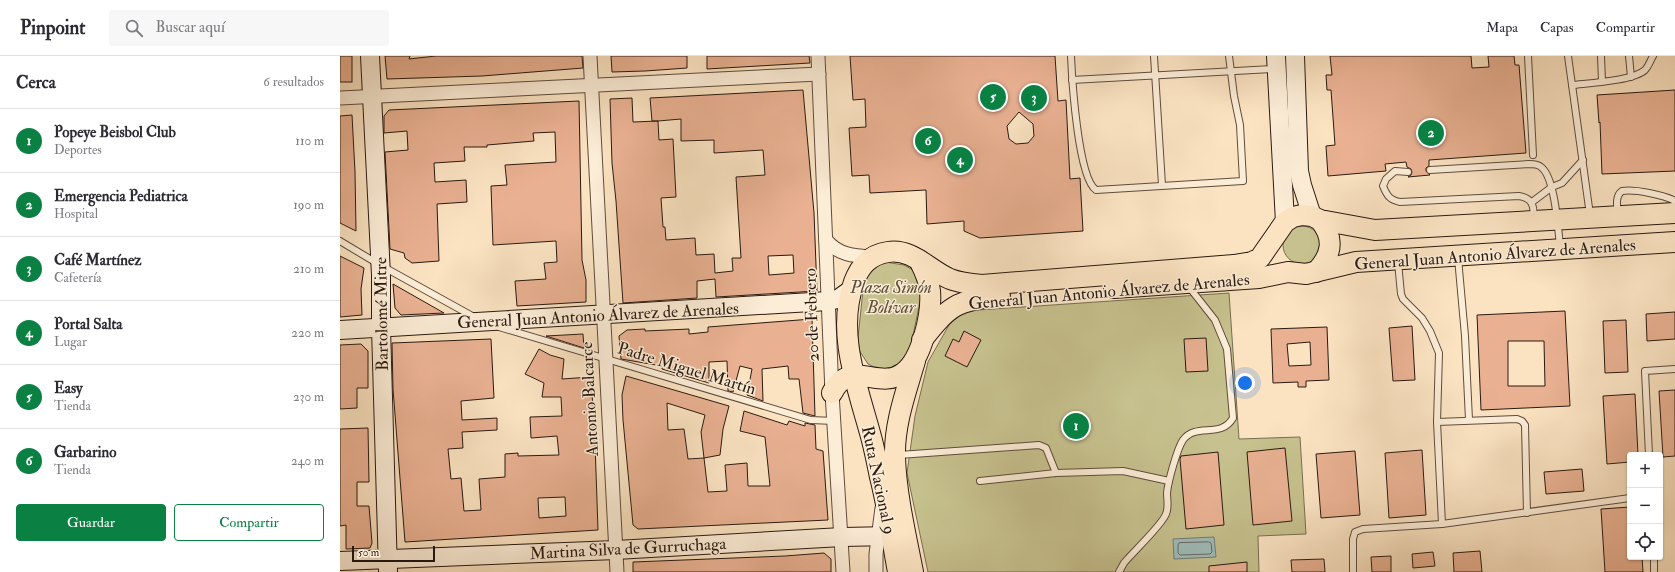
<!DOCTYPE html>
<html lang="es">
<meta charset="utf-8">
<style>
:root{--surface:#fff;--page:#f7f7f7;--text:#2b2b33;--muted:#7c7c81;--line:#e1e1e2;--accent:#0b8043}
body{margin:0;font-family:"IM FELL Double Pica",serif;background:var(--page);color:var(--text)}
.controls{position:absolute;right:12px;bottom:12px;display:grid;overflow:hidden;border-radius:4px;box-shadow:0 1px 3px #0004}
.controls button{width:36px;height:36px;display:grid;place-items:center;padding:0;border:0;border-bottom:1px solid var(--line);background:var(--surface);color:var(--text);font:20px sans-serif}
.scale{position:absolute;left:12px;bottom:10px;width:83px;box-sizing:border-box;padding-left:4px;border:2px solid #2a1a11;border-top:0;font-size:11px;line-height:14px;white-space:nowrap;color:#2a1a11;-webkit-text-stroke:3px #fcedd7;paint-order:stroke}
.you{position:absolute;left:905px;top:327px;width:14px;height:14px;margin:-10px;border:3px solid #fff;border-radius:50%;background:#1a73e8;box-shadow:0 0 0 6px #1a73e833}
.badge{display:grid;place-items:center;width:26px;height:26px;border-radius:50%;background:var(--accent);color:#fff;font-size:13px;font-weight:700}
.pin{position:absolute;translate:-50% -50%;border:2px solid #fff;box-shadow:0 1px 4px #0006}
.list{margin:0;padding:0;list-style:none}
h2{display:flex;justify-content:space-between;align-items:center;height:52px;margin:0;padding:0 16px;font-size:17px}
h2 small{font-size:13px;font-weight:400;color:var(--muted)}
.list li{display:grid;grid-template-columns:26px 1fr auto;gap:12px;align-items:center;box-sizing:border-box;height:64px;padding:0 16px;border-top:1px solid var(--line)}
.list b{display:block;font-size:15px;white-space:nowrap}
.list p{margin:0;font-size:13px;white-space:nowrap;color:var(--muted)}
.list em{font-size:13px;font-style:normal;color:var(--muted)}
.actions{display:flex;gap:8px;padding:12px 16px}
.actions a{flex:1;padding:9px 0;border:1px solid var(--accent);border-radius:4px;text-align:center;font-size:14px;color:var(--accent)}
.actions .main{background:var(--accent);color:#fff}
.icon{flex:none;width:22px;height:22px;fill:none;stroke:currentColor;stroke-width:2;stroke-linecap:round;stroke-linejoin:round}
.map{position:relative;flex:none;width:1335px;height:516px;overflow:hidden}
header{display:flex;align-items:center;gap:24px;box-sizing:border-box;height:56px;padding:0 20px;background:var(--surface);border-bottom:1px solid var(--line)}
header strong{font-size:19px}
nav{display:flex;gap:22px;margin-inline-start:auto;font-size:14px}
.search{width:280px;height:36px;background:var(--page);display:flex;align-items:center;gap:10px;box-sizing:border-box;padding:0 14px;border-radius:4px;color:var(--muted);font-size:15px}
main{display:flex}
aside{flex:1;background:var(--surface)}
.map>svg:first-child{display:block}
.green{fill:#c6c18e;stroke:#786e50}
.water{fill:#a0bdbb;stroke:#717c77}
.lines{fill:none;stroke-linecap:round;stroke-linejoin:round}
.shore{stroke:#656c66;stroke-width:1}
.building{fill:#e9b192;stroke:#2a1a11;fill-rule:evenodd}
.lane-casing{stroke:#5e4c3d;stroke-width:8}
.street-casing{stroke:#5e4c3d;stroke-width:15}
.secondary-casing{stroke:#2a1a11;stroke-width:20}
.primary-casing{stroke:#2a1a11;stroke-width:22}
.lane{stroke:#fcedd7;stroke-width:6}
.street{stroke:#fcedd7;stroke-width:13}
.secondary{stroke:#fcedd7;stroke-width:18}
.primary{stroke:#fbe3c2;stroke-width:20}
.labels{text-anchor:middle;stroke-width:3;stroke-linejoin:round;paint-order:stroke}
.street-label{font-size:17px;fill:#2a1a11;stroke:#fcedd7}
.park-label{font-size:17px;font-style:italic;fill:#594c36;stroke:#fcedd7}
</style>
<header>
<strong>Pinpoint</strong>
<div class="search"><svg class="icon" aria-label="search" viewBox="0 0 24 24"><circle cx="10" cy="10" r="6"/><path d="M15 15l6 6"/></svg>Buscar aquí</div>
<nav><a>Mapa</a><a>Capas</a><a>Compartir</a></nav>
</header>
<main>
<aside>
<h2>Cerca<small>6 resultados</small></h2>
<ul class="list">
<li><span class="badge">1</span><div><b>Popeye Beisbol Club</b><p>Deportes</p></div><em>110 m</em></li>
<li><span class="badge">2</span><div><b>Emergencia Pediatrica</b><p>Hospital</p></div><em>190 m</em></li>
<li><span class="badge">3</span><div><b>Café Martínez</b><p>Cafetería</p></div><em>210 m</em></li>
<li><span class="badge">4</span><div><b>Portal Salta</b><p>Lugar</p></div><em>220 m</em></li>
<li><span class="badge">5</span><div><b>Easy</b><p>Tienda</p></div><em>230 m</em></li>
<li><span class="badge">6</span><div><b>Garbarino</b><p>Tienda</p></div><em>240 m</em></li>
</ul>
<div class="actions"><a class="main">Guardar</a><a>Compartir</a></div>
</aside>
<div class="map">
<svg width="1335" height="516" viewBox="0 0 1335 516">
<rect width="100%" height="100%" fill="#fbe3c2"/>
<filter id="stains"><feTurbulence type="fractalNoise" baseFrequency=".005" numOctaves="4"/><feColorMatrix values="0 0 0 0 .2 0 0 0 0 .09 0 0 0 0 .02 0 0 0 .5 -.17"/></filter>
<radialGradient id="worn" r=".72"><stop offset=".6" stop-color="#630" stop-opacity="0"/><stop offset="1" stop-color="#630" stop-opacity=".3"/></radialGradient>
<g class="green">
<circle cx="962" cy="189" r="19"/>
<path d="M545 206 564 209 573 214 577 218 581 241 570 294 565 302 554 312 545 313 536 312 528 308 519 294 518 282 524 224 537 209Z"/>
<path d="M889 237 899 383 960 381 966 478 918 480 919 516H588L567 417 575 360 588 306 609 269 624 255Z"/>
</g>
<path class="water" d="M874 481 876 501 834 503 833 483Z"/>
<g class="lines">
<path class="shore" d="M869 486 871 487 872 496 870 498 840 499 838 497V489L839 487Z"/>
</g>
<g class="building">
<rect x="0" y="0" width="12" height="26"/>
<path d="M45 0H70L69 3 96 0H242L243 12 142 20 47 23Z"/>
<path d="M271 0H347V12L305 15 272 16Z"/>
<path d="M367 0H469L470 7 367 13Z"/>
<path d="M510 0H715L718 45 726 44 730 123 740 122 743 175 640 182 624 175V165L587 168 586 134 530 137 529 119 512 120 509 72 526 71 525 43 513 44ZM679 56 693 68 694 80 688 87 676 88 669 83 667 70Z"/>
<path d="M990 0H1131L1132 12 1149 11 1148 0H1174L1175 9H1179L1186 97 1089 104V110L1086 112V115L1090 119 1068 121 1071 119 1072 116 1071 113 1067 111 1066 106 1045 108 1046 115 988 120 986 90 995 89 991 34H987L986 19H992Z"/>
<path d="M463 34 474 157 477 235 376 241 375 223 357 225V242L283 247 276 145 272 107 270 43 292 42 293 66 318 65H312L310 42ZM341 63V85L374 84V97L423 94 425 119 396 121 401 202H392L393 215 375 217 374 198 356 199 355 182 326 184 325 171H323L321 142 336 141 333 83 319 84 318 65ZM453 199 454 217 429 219 428 200Z"/>
<path d="M1335 34V115L1262 118 1260 66 1259 67 1257 39Z"/>
<path d="M239 45 242 204 246 224V246L177 250 175 225 206 223 204 207 217 206 216 185 153 189 151 130 167 129 165 109 216 106 215 76 193 77 194 85 147 89V91H124L125 105 94 107 95 126 126 124 127 146 97 148 99 205 72 207 65 202 64 197 50 193 45 96 68 94 67 75 44 77V60L49 54Z"/>
<path d="M12 59 15 116 16 175 0 167V60Z"/>
<path d="M0 200 24 212 21 233 22 259 0 261Z"/>
<path d="M53 228 104 257 61 259 55 252Z"/>
<path d="M1225 255 1230 350 1141 354 1137 259ZM1168 285H1204L1205 330H1168Z"/>
<path d="M1335 256V283L1307 285 1306 258Z"/>
<path d="M472 263 475 360 463 357 459 323H449L448 310 422 313 423 345 407 339 412 313 400 310 393 336 388 335 387 305 369 306V327L322 313V310L281 303 279 280 287 274 305 273V275L349 273V278L368 276V271Z"/>
<path d="M1286 264 1288 316 1265 317 1263 265Z"/>
<path d="M1072 270 1075 324 1053 325 1049 272Z"/>
<path d="M987 271 989 324 966 325V331H958V326L933 327 931 273ZM970 286 971 309 949 310 947 288Z"/>
<path d="M624 275 641 284 627 311 605 300 613 283 619 286Z"/>
<path d="M243 278 244 292 206 280Z"/>
<path d="M866 282 868 315 846 316 844 283Z"/>
<path d="M151 283 154 342 121 345 122 364 157 362V374L122 376 123 392 108 393 111 423 121 422 124 455 141 454 139 423 165 421V398L178 397V400L219 399 217 380 191 382 190 361 222 360 221 341H202L204 327 185 318 199 293 210 299 224 303 222 323 250 321 254 358 258 474 65 486 53 333 52 287ZM225 441 226 460 199 462 198 442Z"/>
<path d="M21 288 28 295V332H17V352L0 353V289Z"/>
<path d="M286 320 389 350 383 373 380 399 364 402 368 436 387 435 385 409 407 407 408 430H430L425 381 400 375 404 355 447 369 449 365 465 370V367L475 369 476 393 483 395 488 464 298 473 293 469 283 364 282 339ZM327 347 365 359 361 376 364 402 348 403 344 373 328 374Z"/>
<path d="M1335 334V400L1323 401 1319 335Z"/>
<path d="M1295 338 1298 399H1290V406L1267 408 1263 340Z"/>
<path d="M28 372 29 426H17V450H29L32 487 30 492 6 493V469L0 470V373Z"/>
<path d="M945 392 952 465 913 469 907 396Z"/>
<path d="M1082 394 1086 459 1049 462 1045 397Z"/>
<path d="M1015 395 1020 459 981 462 976 398Z"/>
<path d="M878 396 884 469 846 473 840 403 841 400Z"/>
<path d="M1242 413 1244 435 1206 438 1204 416Z"/>
<path d="M1290 451V501H1302L1303 516H1265L1261 453Z"/>
<path d="M1140 495 1142 516H1114L1113 497Z"/>
<path d="M1093 496 1095 510 1073 512 1072 498Z"/>
<path d="M484 497 491 503V516H293V506L445 500Z"/>
<path d="M1051 500V516H1032L1031 501Z"/>
<path d="M984 503 985 516H952L951 504Z"/>
<path d="M907 506V516H869V510Z"/>
</g>
<g class="lines">
<defs>
<g id="lane">
<path d="M731 0C732 23 738 122 756 134L903 125 900 69 894 40 889 0"/>
<path d="M814 0 822 129"/>
<path d="M1188 0 1193 99"/>
<path d="M1228 0 1250 159"/>
<path d="M1261 0 1262 25"/>
<path d="M1289 0 1291 21"/>
<path d="M732 24 934 13"/>
<path d="M1232 29C1249 27 1293 25 1305 14 1309 10 1310 5 1313 0"/>
<path d="M1090 114 1189 108C1193 108 1199 109 1201 111 1215 121 1218 173 1220 190"/>
<path d="M1068 116 1055 115 1046 123 1043 130C1047 140 1050 144 1060 146L1179 140C1192 142 1195 150 1193 163"/>
<path d="M1192 146 1212 131 1222 127 1243 104"/>
<path d="M1278 158C1277 150 1275 140 1282 135 1295 133 1324 139 1335 145"/>
<path d="M0 185 40 209 134 261"/>
<path d="M1118 202 1125 280 1129 364"/>
<path d="M1058 206 1061 238 1063 243 1082 262 1090 275 1099 297 1097 366 1102 468"/>
<path d="M159 271 471 364 494 365"/>
<path d="M1097 366 1177 363 1182 365 1185 369 1187 457"/>
<path d="M559 399 699 389 706 392 716 417"/>
<path d="M1309 399 1305 315 1335 313"/>
<path d="M640 425 716 417 783 415 829 425"/>
<path d="M1314 501V516"/>
<path d="M779 516 784 507C793 496 822 469 826 458 829 451 827 444 827 437 828 426 837 393 843 384 856 366 881 383 893 362L887 293 875 264 849 231"/>
<path d="M1013 516V483L1015 476 1023 473 1102 468 1290 442"/>
</g>
<g id="street">
<path d="M250 0 277 516"/>
<path d="M478 0 492 337 503 516"/>
<path d="M0 42 479 18"/>
<path d="M486 184C498 199 514 200 532 201"/>
<path d="M536 516V498L542 452"/>
</g>
<g id="secondary">
<path d="M30 0 41 219V272L48 516"/>
<path d="M936 0 945 166"/>
<path d="M955 0 959 115 962 129 972 160"/>
<path d="M0 274 488 245 498 243 512 233"/>
<path d="M0 505 276 494 502 481 552 480"/>
</g>
<g id="primary">
<path d="M976 216C992 199 995 183 980 164"/>
<path d="M774 232 919 222 948 216 966 218 1016 206 1335 186"/>
<path d="M582 284C609 250 616 244 660 240"/>
<path d="M492 337C511 301 538 335 563 317 582 304 592 257 590 235 589 223 584 214 579 204"/>
<path d="M558 516C552 484 548 452 540 421 537 406 534 391 530 377 517 329 496 276 514 226 520 210 529 199 548 196 572 192 589 214 610 223 620 227 631 228 642 229L894 209 912 206 920 202 945 166 953 161 962 159 972 160 980 164 1035 174 1335 157"/>
<path d="M573 516C566 480 556 437 555 401 554 368 566 336 575 305"/>
</g>
</defs>
<use href="#lane" class="lane-casing"/>
<use href="#street" class="street-casing"/>
<use href="#secondary" class="secondary-casing"/>
<use href="#primary" class="primary-casing"/>
<use href="#lane" class="lane"/>
<use href="#street" class="street"/>
<use href="#secondary" class="secondary"/>
<use href="#primary" class="primary"/>
</g>
<g class="labels">
<g class="street-label">
<text transform="translate(1155 198) rotate(-4)" y="6">General Juan Antonio Álvarez de Arenales</text>
<text transform="translate(769 235) rotate(-5)" y="6">General Juan Antonio Álvarez de Arenales</text>
<text transform="translate(41 258) rotate(-91)" y="6">Bartolomé Mitre</text>
<text transform="translate(258 259) rotate(-3)" y="6">General Juan Antonio Álvarez de Arenales</text>
<text transform="translate(471 259) rotate(-92)" y="6">20 de Febrero</text>
<text transform="translate(347 312) rotate(17)" y="6">Padre Miguel Martín</text>
<text transform="translate(249 343) rotate(-93)" y="6">Antonio Balcarce</text>
<text transform="translate(539 424) rotate(78)" y="6">Ruta Nacional 9</text>
<text transform="translate(288 492) rotate(-3)" y="6">Martina Silva de Gurruchaga</text>
</g>
<g class="park-label">
<text x="551" y="237">Plaza Simón<tspan x="551" dy="20">Bolívar</tspan></text>
</g>
</g>
<rect width="100%" height="100%" filter="url(#stains)"/>
<rect width="100%" height="100%" fill="url(#worn)"/>
</svg>
<div class="controls">
<button>+</button>
<button>−</button>
<button><svg class="icon" aria-label="locate" viewBox="0 0 24 24"><circle cx="12" cy="12" r="6"/><path d="M12 2v4M12 18v4M2 12h4M18 12h4"/></svg></button>
</div>
<div class="scale">50 m</div>
<div class="you"></div>
<div class="pin badge" style="left:736px;top:370px">1</div>
<div class="pin badge" style="left:1091px;top:77px">2</div>
<div class="pin badge" style="left:694px;top:42px">3</div>
<div class="pin badge" style="left:620px;top:104px">4</div>
<div class="pin badge" style="left:653px;top:41px">5</div>
<div class="pin badge" style="left:588px;top:85px">6</div>
</div>
</main>
